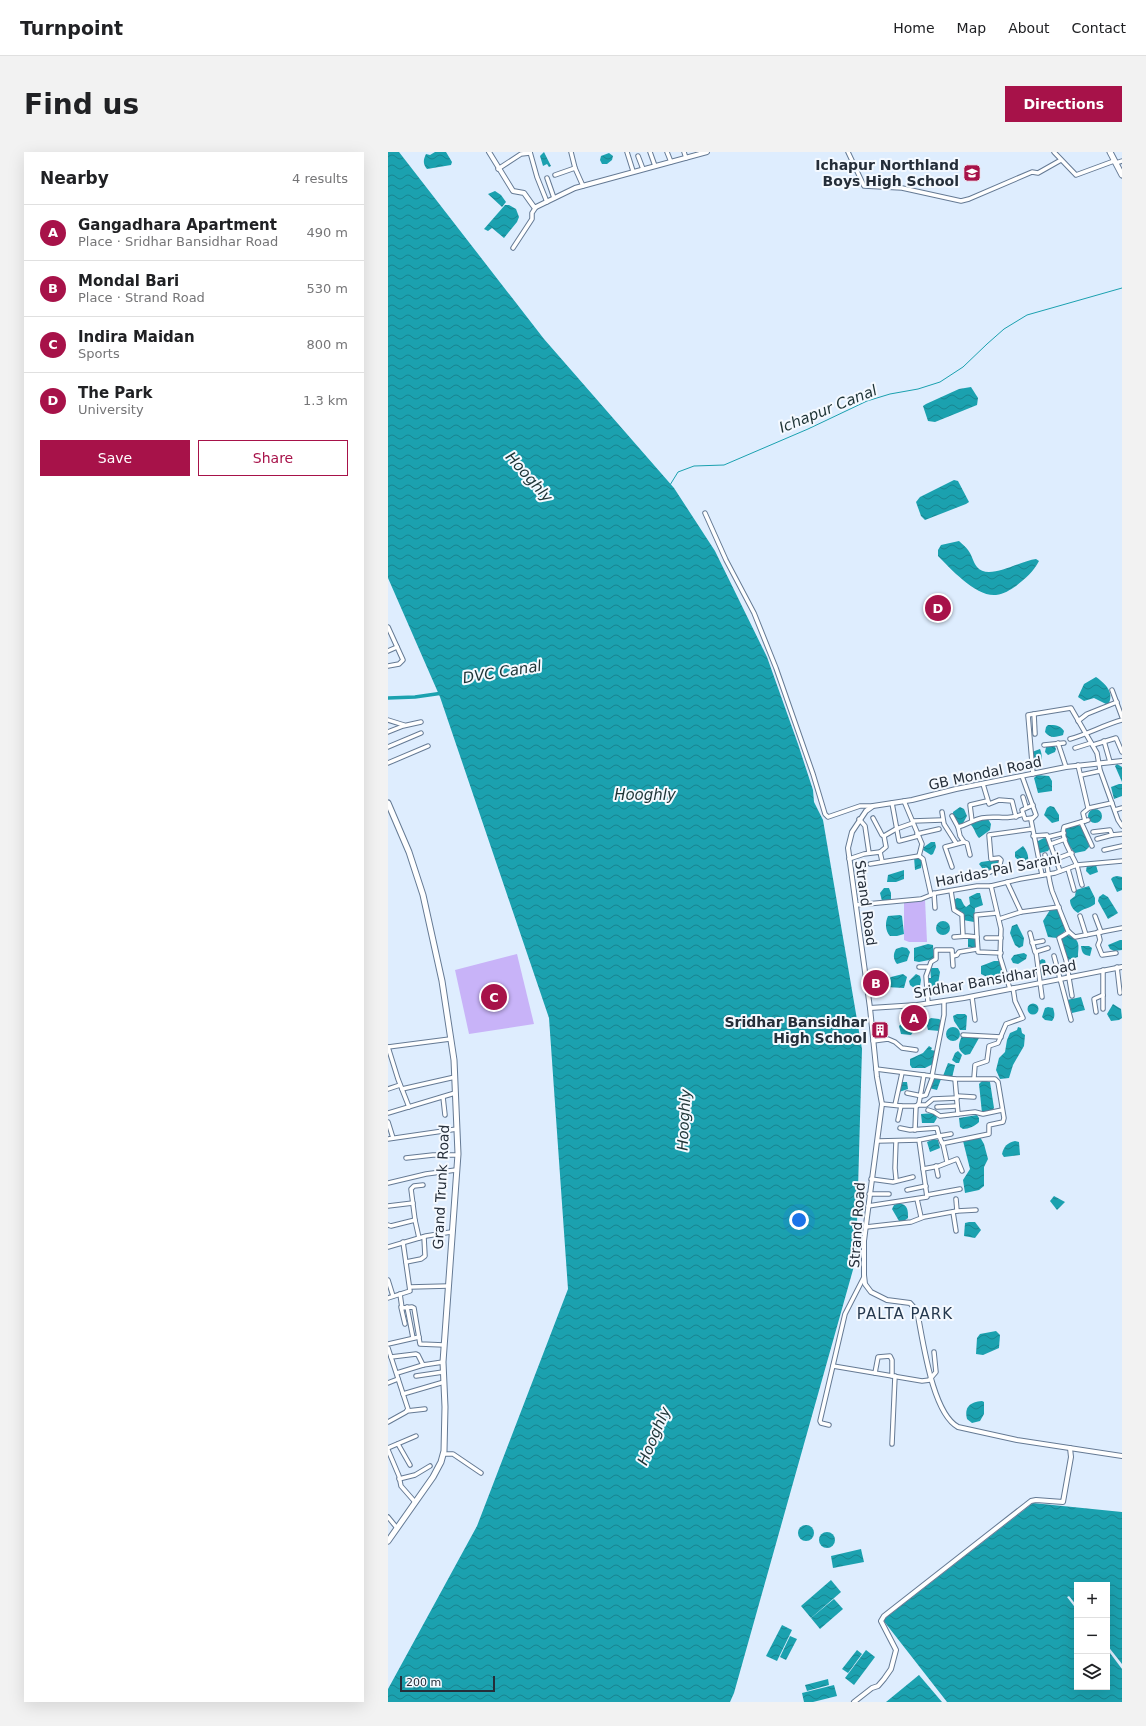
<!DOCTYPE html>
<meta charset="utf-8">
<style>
:root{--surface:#fff;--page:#f2f2f2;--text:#202124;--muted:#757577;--line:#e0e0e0;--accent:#a71249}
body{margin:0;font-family:"DejaVu Sans",sans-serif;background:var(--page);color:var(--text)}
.controls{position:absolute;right:12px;bottom:12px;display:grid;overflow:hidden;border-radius:0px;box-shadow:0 4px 16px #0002}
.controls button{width:36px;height:36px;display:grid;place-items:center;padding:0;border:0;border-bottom:1px solid var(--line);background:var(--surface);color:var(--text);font:20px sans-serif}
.scale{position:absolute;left:12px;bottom:10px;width:95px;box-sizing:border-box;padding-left:4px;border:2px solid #252e39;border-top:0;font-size:11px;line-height:14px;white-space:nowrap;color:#252e39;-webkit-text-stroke:3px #f4f9ff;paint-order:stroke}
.you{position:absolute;left:411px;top:1068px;width:14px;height:14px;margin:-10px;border:3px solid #fff;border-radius:50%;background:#1a73e8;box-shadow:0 0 0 6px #1a73e833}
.badge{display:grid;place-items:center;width:26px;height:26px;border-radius:50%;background:var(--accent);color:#fff;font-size:13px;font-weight:700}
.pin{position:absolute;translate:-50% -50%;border:2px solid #fff;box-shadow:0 1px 4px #0006}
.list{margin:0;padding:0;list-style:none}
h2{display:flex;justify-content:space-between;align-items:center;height:52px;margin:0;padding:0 16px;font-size:17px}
h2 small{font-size:13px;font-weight:400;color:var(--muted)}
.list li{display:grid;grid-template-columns:26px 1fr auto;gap:12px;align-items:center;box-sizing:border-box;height:56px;padding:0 16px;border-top:1px solid var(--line)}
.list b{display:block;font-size:15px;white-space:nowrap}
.list p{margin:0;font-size:13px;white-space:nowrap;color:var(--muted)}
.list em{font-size:13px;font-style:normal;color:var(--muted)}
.actions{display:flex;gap:8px;padding:12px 16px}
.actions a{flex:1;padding:9px 0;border:1px solid var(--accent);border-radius:0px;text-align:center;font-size:14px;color:var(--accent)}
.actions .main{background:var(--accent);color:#fff}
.icon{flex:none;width:22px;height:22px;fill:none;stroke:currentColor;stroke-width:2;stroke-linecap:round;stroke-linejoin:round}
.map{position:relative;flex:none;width:734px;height:1550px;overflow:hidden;border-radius:0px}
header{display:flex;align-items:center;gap:24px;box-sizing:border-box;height:56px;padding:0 20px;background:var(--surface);border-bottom:1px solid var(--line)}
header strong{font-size:19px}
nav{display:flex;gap:22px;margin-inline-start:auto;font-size:14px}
.intro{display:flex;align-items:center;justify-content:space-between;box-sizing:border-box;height:96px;padding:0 24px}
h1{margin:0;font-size:28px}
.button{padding:10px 18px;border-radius:0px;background:var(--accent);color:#fff;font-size:14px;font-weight:700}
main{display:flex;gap:24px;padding:0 24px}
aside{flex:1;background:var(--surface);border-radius:0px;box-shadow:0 4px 16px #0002}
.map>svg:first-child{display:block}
.garden{fill:#c8b3f8}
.water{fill:url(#water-waves)}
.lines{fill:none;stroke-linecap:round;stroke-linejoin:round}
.stream{stroke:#1ba1af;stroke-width:1}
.canal{stroke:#1ba1af;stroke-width:3.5}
.minor-casing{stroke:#657a94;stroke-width:5.5}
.tertiary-casing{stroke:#657a94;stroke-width:6}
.primary-casing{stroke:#657a94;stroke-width:7}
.minor{stroke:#fff;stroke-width:3.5}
.tertiary{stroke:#fff;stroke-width:4}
.primary{stroke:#fff;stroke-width:5}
.labels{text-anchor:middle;stroke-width:4;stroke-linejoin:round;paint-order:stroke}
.poi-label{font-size:14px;font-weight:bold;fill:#252e39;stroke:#f4f9ff;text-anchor:end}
.street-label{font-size:14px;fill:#252e39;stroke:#f4f9ff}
.water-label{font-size:15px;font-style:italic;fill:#1d3335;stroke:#f4f9ff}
.neighbourhood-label{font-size:15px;letter-spacing:1px;fill:#25394f;stroke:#f4f9ff}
</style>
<header>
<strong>Turnpoint</strong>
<nav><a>Home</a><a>Map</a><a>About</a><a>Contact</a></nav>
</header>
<div class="intro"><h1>Find us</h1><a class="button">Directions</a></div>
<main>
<aside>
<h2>Nearby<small>4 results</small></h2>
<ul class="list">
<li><span class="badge">A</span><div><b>Gangadhara Apartment</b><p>Place · Sridhar Bansidhar Road</p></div><em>490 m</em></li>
<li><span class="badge">B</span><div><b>Mondal Bari</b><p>Place · Strand Road</p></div><em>530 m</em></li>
<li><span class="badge">C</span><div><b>Indira Maidan</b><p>Sports</p></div><em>800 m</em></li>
<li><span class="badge">D</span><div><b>The Park</b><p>University</p></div><em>1.3 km</em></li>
</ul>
<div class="actions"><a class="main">Save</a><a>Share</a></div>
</aside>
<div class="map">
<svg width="734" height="1550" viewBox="0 0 734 1550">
<defs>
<pattern id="water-waves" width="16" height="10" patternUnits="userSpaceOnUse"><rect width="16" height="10" fill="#1ba1af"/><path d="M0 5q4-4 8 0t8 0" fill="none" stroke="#18848f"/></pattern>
</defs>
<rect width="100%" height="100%" fill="#deedfe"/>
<g class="garden">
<path d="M537 747 539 790H521L516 788V751Z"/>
<path d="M129 802 146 872 81 882 67 818Z"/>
</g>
<g class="water">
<path d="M0 0H11L156 187 286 336 327 399 379 505 410 592 425 638 426 650 435 668 474 897 468 1107 346 1541 342 1550H0V1537L89 1374 180 1137 161 866 52 545 0 426Z"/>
<path d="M47 0H58L64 10 63 13 39 17C35 12 35 8 38 2L42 3Z"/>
<path d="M156 0 163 14 161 15 159 12 155 14 152 4Z"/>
<path d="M221 1 225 4 224 8 219 12H214L212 8 213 4Z"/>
<path d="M107 39 113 43 118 50 114 55 100 42Z"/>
<path d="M117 53H121L128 57 131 65 129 70 116 86 104 76 100 79 96 77Z"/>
<path d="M583 235 590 246 589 253 547 270 540 269 535 254 538 252 571 237Z"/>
<path d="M566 328 570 329 581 350 578 352 537 368 533 364 528 350 532 345Z"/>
<path d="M571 389C574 392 578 395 580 398 584 403 585 410 589 415 600 429 632 409 648 407L651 409C645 420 638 426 628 434 622 438 616 442 608 443 588 445 563 417 550 404V398L553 393Z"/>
<path d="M708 525C718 532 727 541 720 553L706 546 696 549 690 545 696 532Z"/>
<path d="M660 573C667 573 672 573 676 579L675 583C668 585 662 587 657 580L658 575Z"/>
<path d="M666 593 668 597 667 600 660 603 657 600 658 595Z"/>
<path d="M652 597C654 601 655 612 652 616L647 617 645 612 644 600Z"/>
<path d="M729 612 734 615V630L727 614Z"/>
<path d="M649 623 661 624 664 629V639L650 641 646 626Z"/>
<path d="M731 632H734V644L726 647 723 635Z"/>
<path d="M662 654 666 655 671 663V669L664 671 656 663 659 656Z"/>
<path d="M572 655 576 657 579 664 574 673H572C568 669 565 666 565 660Z"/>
<circle cx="707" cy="664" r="7"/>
<path d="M595 667H600L603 672 602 678 591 686C587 682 587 677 583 673V670Z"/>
<path d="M688 672C696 674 701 688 701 695L697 699 687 701C680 694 678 686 676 676Z"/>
<path d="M656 686 659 687 662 696 660 699 652 701 648 690Z"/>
<path d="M543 690H547L548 695 545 702 543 703 535 698 536 695Z"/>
<path d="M635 694C639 699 641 704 640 710L635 712 627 705V700Z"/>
<path d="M526 705 533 706 534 710 533 716 527 718Z"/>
<path d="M607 708 611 709 610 716 597 720 591 712 593 710Z"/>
<path d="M699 713H708L710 720 702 723 698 719Z"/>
<path d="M516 718V727L508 730H499L500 723Z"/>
<path d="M729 724 734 725V738L729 740 723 727 725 725Z"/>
<path d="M701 734 707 746V752C701 757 695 756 690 761 685 758 682 753 682 748L687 744 688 738Z"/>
<path d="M496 736H501L503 741V748L494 749 492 741Z"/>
<path d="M589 741H592L595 753 587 756 586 770 575 768 574 760 567 758 566 748 569 746 573 747 576 753 578 755 582 752 581 745Z"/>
<path d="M715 742 720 745 730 761 720 767 710 749 711 745Z"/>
<path d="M670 757 677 776V779L669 786 660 785 655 769 662 758Z"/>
<path d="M512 763 514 764 516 782 509 784H502C497 779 497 770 500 764Z"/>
<circle cx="555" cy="776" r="7"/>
<path d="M629 772 636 786 635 794 631 796 627 793 622 781 624 774Z"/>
<path d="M680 783C694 788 690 795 690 805L680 808 677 806 673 788 674 785Z"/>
<path d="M580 785 588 786V795H580Z"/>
<path d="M732 788H734V798L726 799 722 797 720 793Z"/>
<path d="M540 792 545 793 546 807 531 810 526 809V796Z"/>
<path d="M693 794H701L704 796 702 804C695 803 694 801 693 794Z"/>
<path d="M514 795 519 796 522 800 519 809 509 812C505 807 505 802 508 797Z"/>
<path d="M636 801 639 803 638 807 630 812 625 811 623 807 626 803Z"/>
<path d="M654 807 657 808 660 821 656 824 653 823 650 810Z"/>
<path d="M606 809H611L619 826 608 832 602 833 597 824 593 822V814Z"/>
<path d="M542 816H550L552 820 550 832 545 836H540L538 826H543Z"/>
<path d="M515 822 519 825 516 836 498 835V829L503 825Z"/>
<path d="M528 822 532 824 533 828 532 834 526 836 522 833 521 829Z"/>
<path d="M693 845 697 858 684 861 679 848Z"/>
<circle cx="645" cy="857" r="5.5"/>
<path d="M725 852 733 857 734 866 731 868 723 869 719 862Z"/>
<path d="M660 855 665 856C667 862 667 865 664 869L657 868 654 865 657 856Z"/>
<path d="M569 862H577L579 864 578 878H572L566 869 565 864Z"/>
<path d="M543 866 551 867 554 869 552 879 540 878 538 870Z"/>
<path d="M514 871H520L525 880 523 883 513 882 511 874Z"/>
<path d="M630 875 633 876 634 881 637 883 636 894 625 913 621 926 612 927 608 918 611 906 617 900 619 888 622 881 629 878Z"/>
<circle cx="565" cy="882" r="7"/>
<path d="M574 884H589L591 886 582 902 577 903C569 898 570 892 574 884Z"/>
<path d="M541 894 544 896 543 898 548 899 545 912 537 916H524L522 913V907L535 901Z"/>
<path d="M570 899 574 903 571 911H568L564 908 567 901Z"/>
<path d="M560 911 567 913 564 926 555 924Z"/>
<path d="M545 926 553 927 549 938 541 936Z"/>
<path d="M595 928 602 930 606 956 603 960 594 961 591 932Z"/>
<path d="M514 930H519L520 937 511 940 510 933Z"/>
<path d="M546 961 549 966 546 971H534L533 962Z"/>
<path d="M589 963 591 966V970C587 974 581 977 575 977L572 975 571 966Z"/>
<path d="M592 985 596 992 600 1007 596 1015V1034L591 1038 577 1041 575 1028 582 1017 575 989Z"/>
<path d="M546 987 550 988 552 996 542 1000 539 990Z"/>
<path d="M627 989 631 990 632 1003 616 1005 614 1002C616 994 619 991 627 989Z"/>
<path d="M666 1044 677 1050 669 1058 662 1049Z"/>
<path d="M511 1051C520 1053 520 1058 520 1066L516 1069H511L504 1057 506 1053Z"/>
<path d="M581 1070H587L593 1078 587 1086 576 1084 577 1071Z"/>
<path d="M608 1179 612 1183 611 1196 595 1203 588 1202 589 1186 592 1182Z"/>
<path d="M594 1249 596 1250V1262L592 1269 584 1271 579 1267C576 1255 582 1250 594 1249Z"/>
<path d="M645 1351 734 1360V1512L719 1493V1433H689V1454L681 1444 679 1445 689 1458V1535H719V1497L734 1517V1550H559L495 1468Z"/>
<circle cx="418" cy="1381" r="8"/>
<circle cx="439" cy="1388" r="8"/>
<path d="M473 1397 476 1410 445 1416 443 1404Z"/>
<path d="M443 1428 453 1440 423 1466 413 1454Z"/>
<path d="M446 1447 455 1457 432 1477 423 1466Z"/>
<path d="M394 1473 404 1478 389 1509 378 1504Z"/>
<path d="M402 1484 409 1487 398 1508 392 1505Z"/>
<path d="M469 1498 474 1502 460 1521 454 1517Z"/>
<path d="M478 1498 487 1505 466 1533 457 1526Z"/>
<path d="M531 1523 554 1550H498Z"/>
<path d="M440 1527 441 1533 419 1539 417 1533Z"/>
<path d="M446 1533 449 1544 425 1550H416L414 1541Z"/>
</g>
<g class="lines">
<path class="stream" d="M282 333 290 320 306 314 336 313 420 277 479 249 502 242 530 237 552 230 575 215 599 192 616 177 639 163 734 136"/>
<path class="canal" d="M0 546 27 545 55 541"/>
<defs>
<g id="minor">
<path d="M142 0 149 25 159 50"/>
<path d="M183 0 187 16 195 34"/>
<path d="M239 0 245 19"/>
<path d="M262 0 267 14"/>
<path d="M279 0 283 10"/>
<path d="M296 0 298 6"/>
<path d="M460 0 476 34 514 36 573 49 581 47 644 20 650 21 673 8"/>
<path d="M666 0 688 23 726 9"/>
<path d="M250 4 255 17"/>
<path d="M728 11 734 9"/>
<path d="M110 17 133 2 142 1"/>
<path d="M167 23 187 16"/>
<path d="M159 26 166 46"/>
<path d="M125 96 144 67V61L148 55"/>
<path d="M317 361 338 408 366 461 388 516 425 622 437 662 440 665 472 654H485"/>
<path d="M0 475 15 508 11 512 0 514"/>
<path d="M0 499 9 495"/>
<path d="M724 538 734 565"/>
<path d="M646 562 647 582"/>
<path d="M0 568 16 573"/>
<path d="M690 569 699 562 729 550"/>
<path d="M0 580 15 574 33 570"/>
<path d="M682 587C700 582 716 573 734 568"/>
<path d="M716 589 722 610"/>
<path d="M670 591 678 615"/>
<path d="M656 593 676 591"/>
<path d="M705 593 728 586 734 600"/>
<path d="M0 595 33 581"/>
<path d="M687 596 703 591"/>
<path d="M0 611 40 594"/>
<path d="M690 613 700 656"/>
<path d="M645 622 640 563 683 556 709 601 712 618 730 668 734 674"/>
<path d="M693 623 712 619"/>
<path d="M634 624 648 663 643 668 654 723"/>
<path d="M595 632 601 652 611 648 624 649 628 665"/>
<path d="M635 645 638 655"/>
<path d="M516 649 534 692 531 704"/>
<path d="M504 651 511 689 530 684"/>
<path d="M727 658 734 656"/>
<path d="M554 660 556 672 568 691"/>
<path d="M564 664 570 675C579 673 584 668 594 666 611 663 617 669 635 662"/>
<path d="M485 666 494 683 496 684"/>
<path d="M644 666 637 667 634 658 645 653"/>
<path d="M471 667 477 674 481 701"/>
<path d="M525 669 554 668"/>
<path d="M584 669 582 653 599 649"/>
<path d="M697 669 695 661 701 656 724 651"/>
<path d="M693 670 704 694"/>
<path d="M705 680 722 678 724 683 734 682"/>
<path d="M529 682 551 677"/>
<path d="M645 684 659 683 672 719"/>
<path d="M660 685 676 681"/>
<path d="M709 687 724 683"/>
<path d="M576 690 579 691 582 703"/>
<path d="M663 692 677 687"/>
<path d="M716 698 734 694"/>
<path d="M492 700 498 695 496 684 508 677 525 671"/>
<path d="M657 703 662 731 664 739 680 779 687 785 734 776"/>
<path d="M461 707 476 702 492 700 494 709"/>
<path d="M668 707 684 701"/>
<path d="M482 712 531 704 535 707 543 743"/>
<path d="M564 715 557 695 576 690 572 684 570 675"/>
<path d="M680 717 686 738"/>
<path d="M600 721 611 716 613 708 611 706 603 707 601 683 644 677"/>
<path d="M619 730 633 760"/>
<path d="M694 733C692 727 691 720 689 714 685 703 672 687 676 675L700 668"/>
<path d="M603 734 613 777 612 805 622 837"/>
<path d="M563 739 566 758 574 763 575 784"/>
<path d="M546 741 547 756"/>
<path d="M468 753 533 747 548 741 589 734H603L632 727 667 721 689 713 734 709"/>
<path d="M692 764 698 783"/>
<path d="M707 764 713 780"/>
<path d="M611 767 633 760 671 755"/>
<path d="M681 780 671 786 678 808 684 844"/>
<path d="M710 780 712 788 710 793 714 803 728 801"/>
<path d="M642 781 647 800 660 796"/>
<path d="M566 785 579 784 589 785 590 800 613 801"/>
<path d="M589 785 588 763 609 761"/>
<path d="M598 786H613"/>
<path d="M644 791 655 789"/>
<path d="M648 800 654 845"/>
<path d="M565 804 569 803 571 800 589 797"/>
<path d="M666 804 683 868"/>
<path d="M531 815H540"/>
<path d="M729 815 732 841"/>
<path d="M715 818V857"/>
<path d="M584 845 587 868"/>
<path d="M540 851 538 824 543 810 548 807V798H564L565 814"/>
<path d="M708 860 706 847 715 843"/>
<path d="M575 883 613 885"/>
<path d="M485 889 500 887 507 890 514 896 528 898"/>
<path d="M0 895 10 927 21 955"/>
<path d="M0 895 62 887"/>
<path d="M488 917 567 927H607L610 930 616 966 615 970 601 973V982L557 991H554L551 984 531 988 490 989"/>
<path d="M544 924 556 863V849"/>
<path d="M586 926 587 913 599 909 601 894 610 891 618 872 635 866 627 849 625 836"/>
<path d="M567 927 570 962"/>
<path d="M0 937 12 933"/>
<path d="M14 937 67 925"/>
<path d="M519 941 534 944 538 943 545 924"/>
<path d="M569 944 586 945"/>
<path d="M55 945 57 963"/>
<path d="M494 952 513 954H529L531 951 536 923"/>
<path d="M507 953 514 921"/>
<path d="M530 953H538L545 947 569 946"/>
<path d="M549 955 569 954"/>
<path d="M540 958 546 960 552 964 587 960 595 962 614 958"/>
<path d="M0 961 67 941"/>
<path d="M510 968 513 954"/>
<path d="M0 970 5 986"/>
<path d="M512 976 522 978 549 976 551 984 563 982"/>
<path d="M527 978 528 954"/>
<path d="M0 987 69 977"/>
<path d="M508 989 507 1016 508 1027"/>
<path d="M555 992 559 1010"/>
<path d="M18 1006 45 1003H69"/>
<path d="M548 1014 550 1024"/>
<path d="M535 1017 551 1014 569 1007 574 1019"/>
<path d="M483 1027 505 1030 525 1025"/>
<path d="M0 1031 38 1022 68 1018"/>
<path d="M519 1038 538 1034"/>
<path d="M481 1042H501"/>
<path d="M539 1043 572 1037"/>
<path d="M529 1047 533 1065"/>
<path d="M568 1047 569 1059"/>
<path d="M0 1054 25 1051"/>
<path d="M480 1054 539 1045 531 988"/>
<path d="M565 1060 568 1079"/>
<path d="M27 1068 23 1037 26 1034 35 1033"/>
<path d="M0 1073 3 1074 27 1068 31 1086"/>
<path d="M478 1075 523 1070 536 1065 569 1059 588 1058"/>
<path d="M0 1095 38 1084 63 1080"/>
<path d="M18 1110 33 1107 37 1104 36 1085"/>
<path d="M0 1128 5 1144"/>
<path d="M22 1135 60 1134"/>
<path d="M12 1142 14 1156 24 1155 26 1156 32 1192 56 1193"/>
<path d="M0 1146 22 1139 15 1090"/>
<path d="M13 1155 17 1172"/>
<path d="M19 1155 25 1186"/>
<path d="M0 1192 31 1185"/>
<path d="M0 1196 20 1257 18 1260 0 1270"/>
<path d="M3 1205 28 1202 30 1203 35 1213 55 1210"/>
<path d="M445 1214 534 1229 542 1228"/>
<path d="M9 1221 35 1213"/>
<path d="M487 1221 490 1205 502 1204 504 1208V1224"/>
<path d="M28 1224 55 1220"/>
<path d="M542 1227 548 1220 546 1200"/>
<path d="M0 1231 10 1227"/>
<path d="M15 1242 56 1230"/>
<path d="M19 1259 37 1257"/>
<path d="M441 1273 433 1271 432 1269 457 1162 476 1125"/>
<path d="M10 1292 22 1313"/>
<path d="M504 1292 507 1224"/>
<path d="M0 1296 28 1284"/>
<path d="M0 1298 11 1324 13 1334 27 1350"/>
<path d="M56 1302H65L93 1321"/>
<path d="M11 1327 27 1323 42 1314"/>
<path d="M0 1365 9 1376"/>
</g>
<g id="tertiary">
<path d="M101 0 125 39 136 41 146 55H148L187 36 319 0"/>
<path d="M734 609 678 615 568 637 524 648 485 654 478 659 464 680 460 696 482 856 489 925 494 952 479 1065 476 1089V1123L477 1132 483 1140 499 1148 522 1151 529 1159C535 1188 544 1261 570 1275L629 1288 734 1304"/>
<path d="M482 856 529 853 576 846 734 815"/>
<path d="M466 1550 484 1536 490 1534 496 1527 503 1517 508 1498 493 1469 496 1464 643 1349 648 1348 675 1350 683 1305 682 1296"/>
</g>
<g id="primary">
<path d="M722 0 734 23"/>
<path d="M0 651 21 700 35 743 54 829 66 908 70 1002 55 1210 57 1255 56 1299 53 1310 45 1325 0 1389"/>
</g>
</defs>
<use href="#minor" class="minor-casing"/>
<use href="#tertiary" class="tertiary-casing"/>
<use href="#primary" class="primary-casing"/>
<use href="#minor" class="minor"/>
<use href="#tertiary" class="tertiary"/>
<use href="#primary" class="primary"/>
</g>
<defs>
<symbol id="school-square" viewBox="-11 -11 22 22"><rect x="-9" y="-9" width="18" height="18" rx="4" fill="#a71249" stroke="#f4f9ff"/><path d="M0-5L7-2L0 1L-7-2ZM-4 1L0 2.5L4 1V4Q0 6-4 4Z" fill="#fff"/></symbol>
<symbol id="building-square" viewBox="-11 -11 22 22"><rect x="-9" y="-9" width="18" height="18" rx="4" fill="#a71249" stroke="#f4f9ff"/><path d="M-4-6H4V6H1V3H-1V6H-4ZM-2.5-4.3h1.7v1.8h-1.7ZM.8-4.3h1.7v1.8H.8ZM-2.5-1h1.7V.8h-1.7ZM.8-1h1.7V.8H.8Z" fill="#fff"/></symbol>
</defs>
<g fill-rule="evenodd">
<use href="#school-square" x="574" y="11" width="20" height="20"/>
<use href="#building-square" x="482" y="868" width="20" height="20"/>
</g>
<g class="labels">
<g class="poi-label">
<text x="571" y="18">Ichapur Northland<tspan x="571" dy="16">Boys High School</tspan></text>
<text x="479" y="875">Sridhar Bansidhar<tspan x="479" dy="16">High School</tspan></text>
</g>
<g class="street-label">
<text transform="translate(597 621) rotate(-12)" y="5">GB Mondal Road</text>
<text transform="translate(610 718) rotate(-11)" y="5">Haridas Pal Sarani</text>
<text transform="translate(478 751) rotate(82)" y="5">Strand Road</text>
<text transform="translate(607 827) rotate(-10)" y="5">Sridhar Bansidhar Road</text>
<text transform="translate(53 1035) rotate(-87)" y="5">Grand Trunk Road</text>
<text transform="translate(469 1073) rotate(-86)" y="5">Strand Road</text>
</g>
<g class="water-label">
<text transform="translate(440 257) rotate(-22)" y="5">Ichapur Canal</text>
<text transform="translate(141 325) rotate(48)" y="5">Hooghly</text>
<text transform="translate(114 520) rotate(-9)" y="5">DVC Canal</text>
<text x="257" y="648">Hooghly</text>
<text transform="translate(296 968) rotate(-87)" y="5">Hooghly</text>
<text transform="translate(266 1284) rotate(-67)" y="5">Hooghly</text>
</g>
<g class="neighbourhood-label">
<text x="517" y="1167">PALTA PARK</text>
</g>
</g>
</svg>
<div class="controls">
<button>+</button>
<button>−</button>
<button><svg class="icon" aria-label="layers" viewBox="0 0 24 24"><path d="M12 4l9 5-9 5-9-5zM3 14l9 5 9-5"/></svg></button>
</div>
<div class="scale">200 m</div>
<div class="you"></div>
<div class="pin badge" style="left:526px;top:866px">A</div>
<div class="pin badge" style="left:488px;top:831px">B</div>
<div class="pin badge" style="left:106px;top:845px">C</div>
<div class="pin badge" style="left:550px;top:456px">D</div>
</div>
</main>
